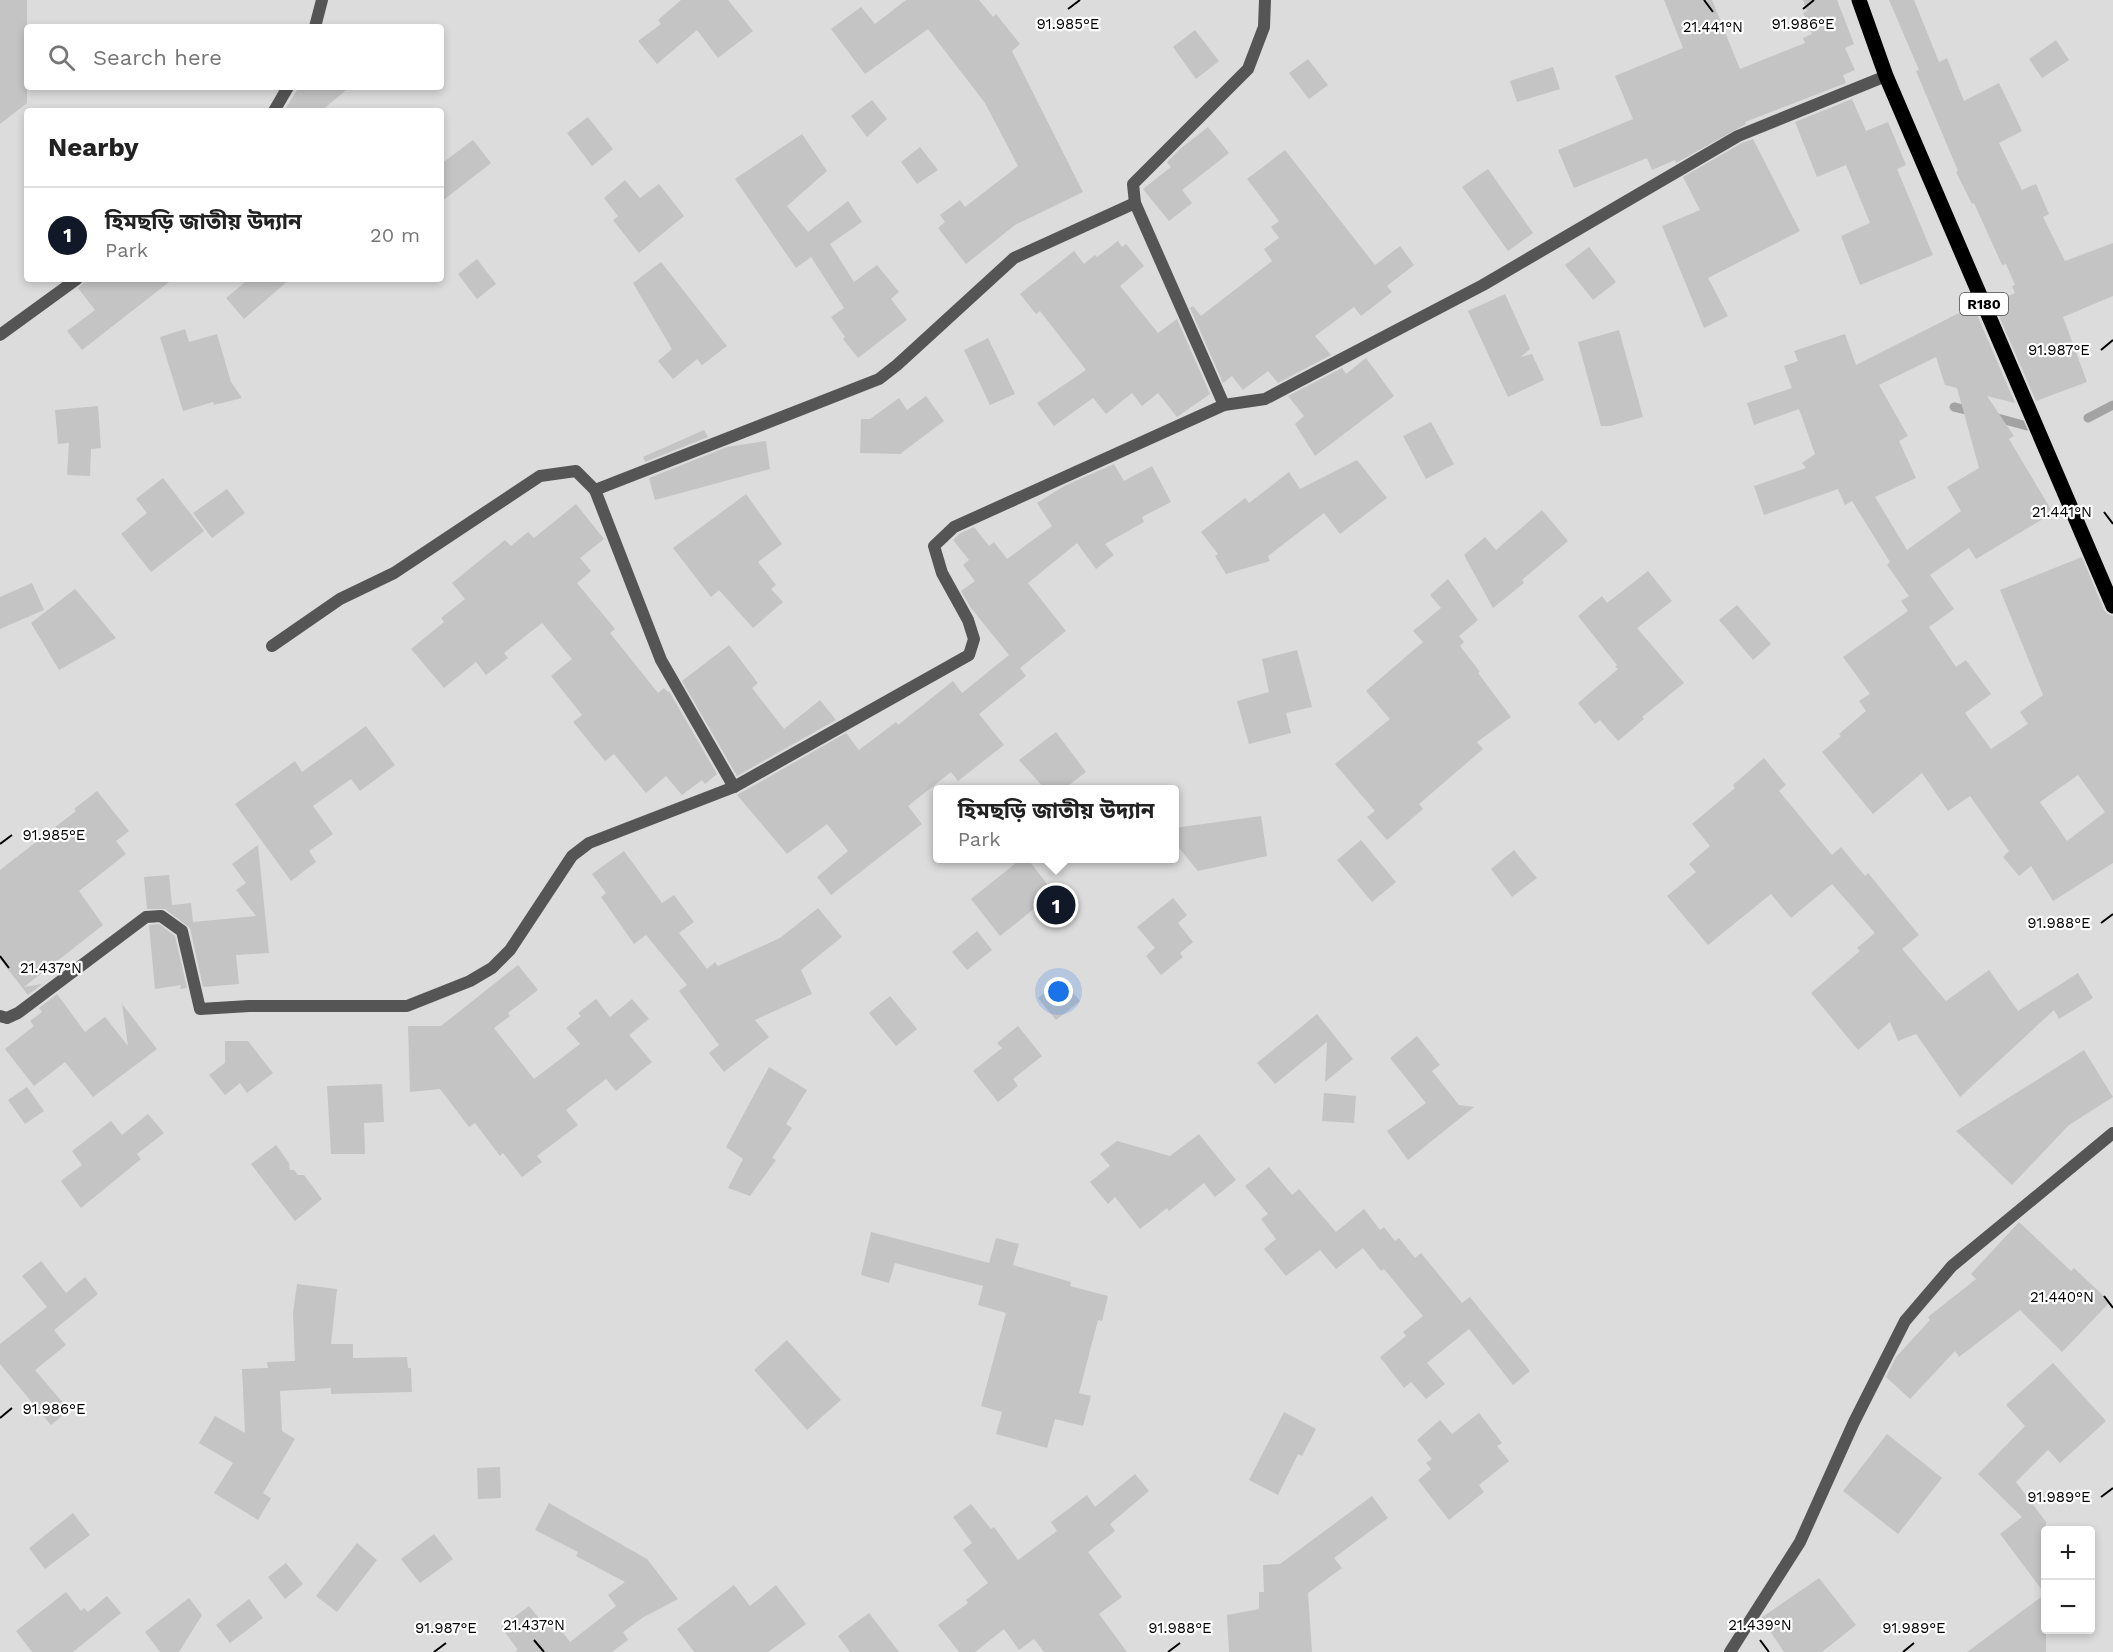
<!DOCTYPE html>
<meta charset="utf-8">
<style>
:root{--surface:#fff;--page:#f2f2f2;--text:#222;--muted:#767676;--line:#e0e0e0;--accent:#111827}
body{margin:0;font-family:"Work Sans","Noto Sans Bengali",sans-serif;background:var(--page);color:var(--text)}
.controls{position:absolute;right:18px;bottom:18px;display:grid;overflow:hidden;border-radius:6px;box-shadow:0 3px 9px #0003}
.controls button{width:54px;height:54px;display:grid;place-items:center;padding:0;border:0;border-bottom:2px solid var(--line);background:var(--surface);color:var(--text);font:30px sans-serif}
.you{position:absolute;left:1059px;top:992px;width:21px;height:21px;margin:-15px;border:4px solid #fff;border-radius:50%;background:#1a73e8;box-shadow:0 0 0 9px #1a73e833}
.badge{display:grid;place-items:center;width:39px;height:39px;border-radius:50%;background:var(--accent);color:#fff;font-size:20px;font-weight:700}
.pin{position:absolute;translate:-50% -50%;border:3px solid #fff;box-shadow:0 2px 6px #0006}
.popup{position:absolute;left:933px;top:785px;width:246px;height:78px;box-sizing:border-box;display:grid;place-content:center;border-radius:6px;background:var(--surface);filter:drop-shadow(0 2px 4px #0005);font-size:20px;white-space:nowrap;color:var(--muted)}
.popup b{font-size:22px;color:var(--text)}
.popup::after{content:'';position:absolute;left:50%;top:100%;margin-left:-12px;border:12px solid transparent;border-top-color:var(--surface)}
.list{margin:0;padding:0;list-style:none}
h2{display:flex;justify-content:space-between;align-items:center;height:78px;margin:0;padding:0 24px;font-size:26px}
h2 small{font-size:20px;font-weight:400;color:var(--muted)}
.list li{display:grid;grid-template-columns:39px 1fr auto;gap:18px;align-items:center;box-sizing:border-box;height:96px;padding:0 24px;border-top:2px solid var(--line)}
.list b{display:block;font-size:22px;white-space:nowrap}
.list p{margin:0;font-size:20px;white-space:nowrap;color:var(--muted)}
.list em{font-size:20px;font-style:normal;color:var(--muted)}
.icon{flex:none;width:33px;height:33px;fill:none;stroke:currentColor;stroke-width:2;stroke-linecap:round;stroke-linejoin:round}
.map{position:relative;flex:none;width:2113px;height:1652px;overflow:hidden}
.search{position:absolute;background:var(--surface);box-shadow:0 3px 9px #0003;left:24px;top:24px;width:420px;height:66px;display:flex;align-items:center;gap:15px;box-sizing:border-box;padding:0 21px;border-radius:6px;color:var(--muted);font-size:22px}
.panel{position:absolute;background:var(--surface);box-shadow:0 3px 9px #0003;left:24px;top:108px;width:420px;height:174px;border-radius:6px}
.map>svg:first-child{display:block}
.green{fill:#dcdcdc;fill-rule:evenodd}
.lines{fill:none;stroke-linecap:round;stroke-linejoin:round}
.stream{stroke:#a3a3a3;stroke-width:9}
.building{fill:#c4c4c4;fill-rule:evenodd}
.primary-casing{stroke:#dbdbdb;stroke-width:18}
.lane{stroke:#555;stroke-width:12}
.street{stroke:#555;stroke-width:12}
.primary{stroke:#000;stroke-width:15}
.ticks{fill:none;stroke:#000;stroke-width:2}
.labels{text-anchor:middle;stroke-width:4.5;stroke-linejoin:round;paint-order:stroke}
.shield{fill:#fff;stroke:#4c4c4c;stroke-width:1.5}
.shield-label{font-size:14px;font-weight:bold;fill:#000}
.ticks-label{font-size:15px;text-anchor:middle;fill:#000;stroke:#fff;stroke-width:4.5;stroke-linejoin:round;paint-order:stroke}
</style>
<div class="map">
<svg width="2113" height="1652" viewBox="0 0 2113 1652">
<rect width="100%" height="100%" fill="#fff"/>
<path class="green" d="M0 0H2113V1652H0ZM27 27H441V87H27ZM27 111H441V279H27ZM938 790H1174V858H938ZM2046 1530H2090V1630H2046Z"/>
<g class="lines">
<g class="stream">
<path d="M1954 407 1975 412"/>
<path d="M1994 417 2027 426"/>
<path d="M2088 418 2113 405"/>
</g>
</g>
<g class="building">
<path d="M0 0H27V103L0 124Z"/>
<path d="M681 0H728L753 31 718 58 697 30 657 64 638 41 661 24 658 20Z"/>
<path d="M906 0H979L993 17 996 14 1020 44 1012 51 1083 192 1015 225 966 264 938 228 945 222 940 215 960 200 965 207 1018 166 985 103 928 29 865 74 831 29 861 7 875 24Z"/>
<path d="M1664 0H1712L1740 69 1805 43 1803 38 1812 34 1803 13 1807 11 1803 0H1837L1854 44 1845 48 1855 70 1843 75 1846 83 1745 122 1746 124 1676 163 1675 160 1652 170 1647 158 1574 188 1558 150 1633 119 1615 76 1683 48Z"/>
<path d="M1889 0H1914L1939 62 1947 58 1964 101 1999 83 2022 131 1999 143 2022 190 2036 184 2049 214 2043 217 2065 261 2113 243V296L2063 317 2087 382 2036 401 1993 302 2015 293 2012 286 2015 285 2006 264 2002 265 1974 203 1972 204 1956 172 1958 171 1916 71 1919 70Z"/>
<path d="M1195 30 1219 61 1196 79 1173 47Z"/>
<path d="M2056 40 2069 60 2042 78 2029 59Z"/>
<path d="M1308 59 1328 85 1309 99 1289 73Z"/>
<path d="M1553 67 1560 89 1517 102 1510 81Z"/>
<path d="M299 87H350L321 111H284Z"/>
<path d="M1852 99 1866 131 1888 122 1906 165 1897 169 1933 255 1860 285 1841 236 1870 223 1846 165 1817 177 1795 122Z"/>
<path d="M872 100 887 119 867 137 851 116Z"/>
<path d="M588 117 613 149 592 166 567 133Z"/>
<path d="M1208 127 1229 153 1182 190 1192 203 1169 221 1143 189 1171 167 1167 162 1180 149Z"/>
<path d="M802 134 827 171 787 206 808 232 848 201 862 222 830 244 854 282 877 265 899 292 891 299 907 320 858 358 843 339 845 337 831 317 844 308 811 257 796 268 735 179Z"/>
<path d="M1753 139 1800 231 1708 278 1728 316 1704 328 1662 226 1700 210 1683 177 1742 143Z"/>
<path d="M473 140 491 163 441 202V164Z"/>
<path d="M920 147 938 170 917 184 901 162Z"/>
<path d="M1285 150 1375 265 1400 246 1414 265 1387 286 1392 292 1361 316 1354 307 1315 336 1331 355 1278 383 1268 371 1243 390 1232 376 1223 383 1190 308 1193 306 1201 316 1272 261 1264 249 1279 238 1271 227 1279 221 1247 179Z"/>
<path d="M1488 169 1533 233 1508 251 1462 187Z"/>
<path d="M625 180 640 198 659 184 684 216 639 253 613 220 618 216 604 198Z"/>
<path d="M1118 241 1122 247 1126 244 1144 266 1120 286 1158 333 1177 319 1210 394 1177 417 1158 393 1142 406 1132 393 1106 414 1093 398 1054 426 1037 403 1086 370 1040 311 1036 314 1020 294 1074 251 1084 264 1095 255 1097 257Z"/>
<path d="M1589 247 1616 282 1593 300 1565 265Z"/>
<path d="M477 259 496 284 477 299 458 274Z"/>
<path d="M661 262 727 346 702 365 697 359 673 379 658 361 672 349 633 283Z"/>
<path d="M85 279H173L82 350 67 331 95 310 78 288 84 283Z"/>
<path d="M249 279H290L244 319 226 298Z"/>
<path d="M1505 294 1530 349 1521 357 1532 354 1544 380 1508 397 1468 311Z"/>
<path d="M1971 307 1972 311 1975 310 2015 403 1987 396 2014 436 2009 439 2053 513 1976 559 1969 548 1930 575 1954 609 1929 627 1956 667 1966 660 1991 694 1965 713 1991 749 2028 724 2020 712 2043 695 2000 590 2082 557 2104 610 2108 614 2113 616V863L2053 901 2031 866 2019 876 2003 857 2009 851 1970 796 1948 811 1922 773 1873 814 1822 752 1841 736 1839 734 1866 711 1859 701 1870 694 1843 657 1908 611 1901 601 1909 596 1887 565 1890 562 1852 501 1845 505 1838 489 1764 515 1754 486 1806 468 1802 463 1815 454 1799 409 1754 425 1747 403 1792 388 1784 366 1798 361 1794 351 1845 334 1856 365ZM1936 357 1945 385 1957 388 1979 468 1947 487 1961 511 1907 550 1875 497 1916 478 1899 441 1908 436 1879 385ZM2078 775 2105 812 2067 841 2040 802Z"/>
<path d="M185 329 189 342 217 334 231 382 242 398 214 405 213 402 183 411 160 337Z"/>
<path d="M1619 330 1643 417 1610 426H1601L1578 342Z"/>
<path d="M988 338 1015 394 990 405 964 350Z"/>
<path d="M1366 358 1394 396 1315 456 1295 424 1304 416 1288 396 1342 368 1346 374Z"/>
<path d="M926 396 944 421 900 454 860 453 861 419H870L899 398 907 410Z"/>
<path d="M98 406 101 448 91 449 90 476 67 475 69 443 58 444 55 410Z"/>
<path d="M1431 422 1454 464 1426 479 1403 436Z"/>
<path d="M704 430 708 437 645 462 643 457Z"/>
<path d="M766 441 770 469 655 500 649 478 727 447Z"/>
<path d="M1357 460 1387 498 1340 534 1324 513 1268 556 1270 561 1226 574 1215 556 1218 554 1201 532 1245 498 1249 503 1289 472 1300 489Z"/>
<path d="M1114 464 1124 481 1152 466 1171 502 1142 517 1144 522 1105 544 1114 555 1096 569 1077 543 1028 583 1066 631 1020 668 1026 676 979 714 1004 745 958 781 951 772 908 806 922 824 831 895 817 877 848 851 827 824 787 854 737 795 846 733 859 750 896 722 898 725 953 681 962 693 1009 655 971 608 961 591 975 581 963 565 969 560 953 540 959 534 974 527 989 546 994 542 1007 559 1052 526 1037 503 1064 486Z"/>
<path d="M163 478 204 531 151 572 121 534 147 513 136 499Z"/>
<path d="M227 489 245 513 212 538 193 513Z"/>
<path d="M746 494 782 544 758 562 776 585 771 589 783 602 753 628 719 590 711 597 673 548Z"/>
<path d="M576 504 604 539 580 558 591 571 577 583 615 629 610 633 658 693 664 688 668 692 669 691 717 774 705 784 702 780 682 795 666 776 646 793 614 754 605 761 573 722 582 715 551 676 572 659 542 623 504 653 508 658 486 675 476 662 444 688 411 649 444 622 441 618 465 599 452 583 505 540 511 546 528 532 534 538Z"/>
<path d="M1542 510 1568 541 1522 580 1524 583 1493 608 1464 555 1485 537 1496 550Z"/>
<path d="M1648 571 1672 601 1637 628 1684 683 1642 717 1644 719 1618 741 1600 720 1595 724 1578 703 1618 669 1615 667 1617 665 1578 616 1602 596 1607 603Z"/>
<path d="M1448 579 1478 620 1459 636 1464 642 1460 646 1480 672 1478 673 1511 717 1477 742 1483 749 1419 804 1423 809 1387 840 1367 817 1375 811 1335 764 1390 719 1366 691 1423 642 1413 631 1441 608 1430 595Z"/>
<path d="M32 583 44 610 0 629V597Z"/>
<path d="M75 589 116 638 59 670 31 623Z"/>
<path d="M1737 605 1771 644 1753 660 1719 620Z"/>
<path d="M729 645 758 683 752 688 784 729 820 700 836 720 737 776 682 681Z"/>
<path d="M1297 650 1312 707 1286 713 1291 733 1249 744 1237 701 1269 692 1262 659Z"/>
<path d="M366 726 395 765 360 791 351 779 313 806 333 834 309 851 316 862 291 881 235 804 295 761 302 772Z"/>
<path d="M1056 732 1086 772 1064 789H1045L1019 760Z"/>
<path d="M1764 758 1786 785 1779 791 1832 855 1841 847 1865 876 1868 873 1919 935 1902 949 1946 1001 1989 970 2018 1011 2078 973 2093 998 2059 1019 2054 1010 1960 1097 1916 1034 1898 1041 1890 1022 1858 1050 1811 993 1860 951 1857 948 1875 933 1832 884 1791 918 1771 894 1708 945 1667 896 1696 872 1689 864 1710 846 1692 824 1735 788 1733 785Z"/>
<path d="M97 791 129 831 116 841 126 854 79 891 103 925 24 987 42 984 28 995 0 959V870L76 811 74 809Z"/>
<path d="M1261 816 1267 856 1198 871 1174 842V828Z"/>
<path d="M1361 840 1396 882 1372 902 1337 860Z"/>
<path d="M258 845 269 953 236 955 239 984 203 987 190 928 165 909H147L144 877 169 875 172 905 191 903 193 922 256 916 236 890 246 883 232 864Z"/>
<path d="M1514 850 1537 878 1512 897 1491 869Z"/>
<path d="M624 851 662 903 674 895 694 922 679 933 707 969 715 962 718 966 780 938 818 908 842 937 801 970 812 994 755 1020 769 1037 724 1072 709 1053 719 1045 679 991 687 985 646 935 634 944 601 897 606 893 592 874Z"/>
<path d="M1022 858H1027L1054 893 1000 936 971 899Z"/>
<path d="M1173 898 1187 915 1178 923 1193 942 1180 953 1183 957 1161 975 1146 956 1155 948 1137 927Z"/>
<path d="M159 924 175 936 187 988 180 989 181 985 155 989 149 925Z"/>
<path d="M977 931 992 950 967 970 952 952Z"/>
<path d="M518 965 538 990 508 1013 510 1016 494 1028 534 1079 580 1044 566 1028 581 1016 578 1013 596 999 610 1017 632 999 649 1019 629 1035 652 1062 616 1091 606 1079 566 1110 578 1125 537 1156 542 1162 522 1177 503 1153 500 1156 475 1123 469 1127 440 1089 410 1092 408 1026H441Z"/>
<path d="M1062 979 1080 1001 1056 1020 1038 998Z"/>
<path d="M57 994 85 1032 105 1017 128 1046 122 1004 157 1049 93 1097 65 1062 34 1086 5 1049 34 1026 30 1021 42 1012 39 1008Z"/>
<path d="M890 996 917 1029 896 1046 869 1013Z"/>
<path d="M1317 1014 1353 1059 1325 1082 1327 1042 1275 1084 1257 1063Z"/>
<path d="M1018 1026 1042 1056 1013 1079 1018 1086 998 1102 973 1071 1002 1048 997 1043Z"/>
<path d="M1417 1036 1440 1065 1432 1071 1459 1105 1474 1107 1408 1160 1387 1131 1426 1103 1390 1058Z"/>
<path d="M225 1041H248L273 1073 247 1093 240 1083 225 1095 209 1075 225 1063Z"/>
<path d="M2084 1050 2113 1097 2069 1125 2012 1185 1956 1131Z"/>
<path d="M769 1067 807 1090 786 1124 792 1128 772 1158 776 1160 750 1196 728 1188 743 1159 726 1147Z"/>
<path d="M382 1084 384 1122 364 1123 365 1154H331L327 1086Z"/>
<path d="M27 1087 44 1111 25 1124 8 1100Z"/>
<path d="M1324 1093 1356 1096 1354 1123 1322 1121Z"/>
<path d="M148 1114 164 1133 137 1154 141 1159 81 1208 61 1181 82 1165 72 1151 111 1121 122 1135Z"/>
<path d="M1199 1134 1236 1180 1215 1197 1204 1183 1169 1211 1167 1208 1140 1229 1115 1197 1108 1204 1090 1182 1110 1166 1100 1154 1117 1141 1170 1156Z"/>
<path d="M276 1145 289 1163 290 1170H294L298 1175H304L322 1199 295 1221 251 1164Z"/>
<path d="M1269 1167 1292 1195 1299 1189 1336 1232 1364 1209 1380 1230 1384 1227 1395 1241 1399 1238 1415 1258 1421 1253 1462 1303 1470 1297 1530 1371 1513 1385 1469 1329 1427 1363 1445 1384 1426 1399 1411 1382 1404 1388 1380 1357 1406 1336 1403 1332 1423 1316 1384 1269 1381 1271 1363 1248 1336 1269 1320 1250 1286 1276 1264 1249 1276 1239 1261 1219 1268 1214 1245 1186Z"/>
<path d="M2019 1222 2071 1271 2074 1268 2110 1302 2062 1352 2020 1310 1959 1357 1955 1351 1910 1399 1886 1377 1896 1357 1930 1320 1928 1317 1976 1279 1971 1274Z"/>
<path d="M871 1232 989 1263 996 1238 1019 1244 1013 1265 1071 1282 1070 1286 1108 1296 1102 1321 1098 1320 1079 1393 1091 1396 1083 1426 1055 1419 1047 1448 996 1434 1002 1412 981 1406 1006 1313 978 1305 983 1286 895 1263 889 1283 861 1275Z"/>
<path d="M41 1261 66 1293 85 1277 98 1294 54 1330 66 1345 35 1370 69 1410 51 1425 0 1364V1344L47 1307 22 1276Z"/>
<path d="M297 1284 337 1289 331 1344H353V1358L407 1357 408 1368H411L412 1392 331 1394V1388L280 1391 282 1431 295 1439 263 1493 271 1498 258 1520 214 1493 233 1463 199 1443 215 1416 245 1433 242 1369 268 1368 267 1362 295 1361 293 1313Z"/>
<path d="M787 1340 841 1400 807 1430 754 1370Z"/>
<path d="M2053 1363 2106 1421 2060 1463 2048 1450 2016 1482 2046 1522V1652H1967L2045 1594 2000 1534 2022 1517 1978 1474 2025 1426 2006 1405Z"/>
<path d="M1284 1412 1316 1429 1302 1456 1298 1454 1278 1495 1249 1480Z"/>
<path d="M1479 1413 1502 1443 1497 1446 1509 1461 1479 1485 1484 1492 1449 1520 1418 1480 1431 1469 1426 1463 1432 1459 1417 1440 1440 1420 1452 1434Z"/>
<path d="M1887 1434 1942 1478 1898 1534 1843 1491Z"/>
<path d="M500 1467 501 1498 478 1499 477 1468Z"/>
<path d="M1135 1474 1149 1491 1110 1524 1115 1531 1088 1552 1122 1597 1099 1614 1127 1652H1044L1034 1639 1019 1650 1004 1629 975 1652H959L938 1625 968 1603 966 1600 988 1583 963 1550 972 1543 953 1517 971 1504 991 1529 994 1527 1018 1560 1057 1531 1051 1522 1087 1495 1095 1507Z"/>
<path d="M1372 1496 1388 1518 1334 1558 1342 1568 1308 1593 1312 1652H1229L1227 1615 1259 1609V1592H1264L1263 1565 1280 1564Z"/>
<path d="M549 1503 647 1559 678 1599 642 1618 623 1632 628 1640 612 1652H515L518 1650 501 1627 529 1606 547 1628 555 1622 570 1642 616 1606 608 1595 625 1582 576 1556 578 1552 535 1530Z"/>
<path d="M73 1513 90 1535 45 1569 29 1548Z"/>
<path d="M434 1534 453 1559 420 1583 401 1559Z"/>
<path d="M357 1543 377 1560 337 1612 316 1596Z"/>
<path d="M286 1563 303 1584 285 1599 268 1577Z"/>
<path d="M1819 1578 1856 1625 1822 1652H1784L1761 1618Z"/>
<path d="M734 1585 750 1606 776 1585 806 1624 768 1652H694L677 1629Z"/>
<path d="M66 1592 81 1611 84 1608 88 1612 107 1596 121 1613 73 1652H32L16 1631Z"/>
<path d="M189 1598 202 1615 179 1652H160L145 1632Z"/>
<path d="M249 1599 263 1618 230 1643 216 1625Z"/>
<path d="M869 1613 899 1652H850L838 1636Z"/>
</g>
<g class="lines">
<defs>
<path id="primary" d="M1859 0 1886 76 2113 606"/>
</defs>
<use href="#primary" class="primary-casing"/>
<g class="lane">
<path d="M315 27 322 0"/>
<path d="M274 111 288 87"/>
<path d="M0 335 77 279"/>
<path d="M272 646 340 599 394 573 540 476 576 471 595 490"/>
</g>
<g class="street">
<path d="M1224 405 1135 203 1133 184 1248 69 1264 27 1265 0"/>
<path d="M734 787 661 660 595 490 879 379 897 365 1014 258 1135 203"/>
<path d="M0 1016 7 1018 18 1013 146 917 161 916 182 931 200 1009 249 1006H407L470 981 492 968 510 950 572 856 589 843 734 787 969 655 974 639 968 620 942 573 934 546 954 527 1224 405 1265 399 1483 285 1738 136 1886 76"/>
<path d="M1730 1652 1800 1542 1854 1422 1905 1321 1952 1266 2113 1133"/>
</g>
<use href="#primary" class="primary"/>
</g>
<path class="ticks" d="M1704 0 1713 12M1068 9 1080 0M1803 9 1814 0M2101 350 2113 340M2104 512 2113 524M0 844 12 835M2101 923 2113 914M0 956 9 968M2104 1296 2113 1308M0 1418 12 1408M2101 1497 2113 1488M534 1640 544 1652M1760 1640 1769 1652M434 1652 446 1643M1168 1652 1180 1643M1903 1652 1914 1643"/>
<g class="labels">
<rect class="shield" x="1960" y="293" width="48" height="22" rx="4.5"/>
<g class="shield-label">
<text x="1984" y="309">R180</text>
</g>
</g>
<g class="ticks-label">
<text x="1068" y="29">91.985°E</text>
<text x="1803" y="29">91.986°E</text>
<text x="1713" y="32">21.441°N</text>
<text x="2059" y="355">91.987°E</text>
<text x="2062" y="517">21.441°N</text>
<text x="54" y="840">91.985°E</text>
<text x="2059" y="928">91.988°E</text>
<text x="51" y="973">21.437°N</text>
<text x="2062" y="1302">21.440°N</text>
<text x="54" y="1414">91.986°E</text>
<text x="2059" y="1502">91.989°E</text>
<text x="534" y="1630">21.437°N</text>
<text x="1760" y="1630">21.439°N</text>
<text x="446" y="1633">91.987°E</text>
<text x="1180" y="1633">91.988°E</text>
<text x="1914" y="1633">91.989°E</text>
</g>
</svg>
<div class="controls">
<button>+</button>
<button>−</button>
</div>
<div class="you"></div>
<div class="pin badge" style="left:1056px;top:905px">1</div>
<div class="popup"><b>হিমছড়ি জাতীয় উদ্যান</b>Park</div>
<div class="search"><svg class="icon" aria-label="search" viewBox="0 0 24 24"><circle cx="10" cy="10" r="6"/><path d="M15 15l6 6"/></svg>Search here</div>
<section class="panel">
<h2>Nearby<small></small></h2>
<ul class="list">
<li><span class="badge">1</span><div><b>হিমছড়ি জাতীয় উদ্যান</b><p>Park</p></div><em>20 m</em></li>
</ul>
</section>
</div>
